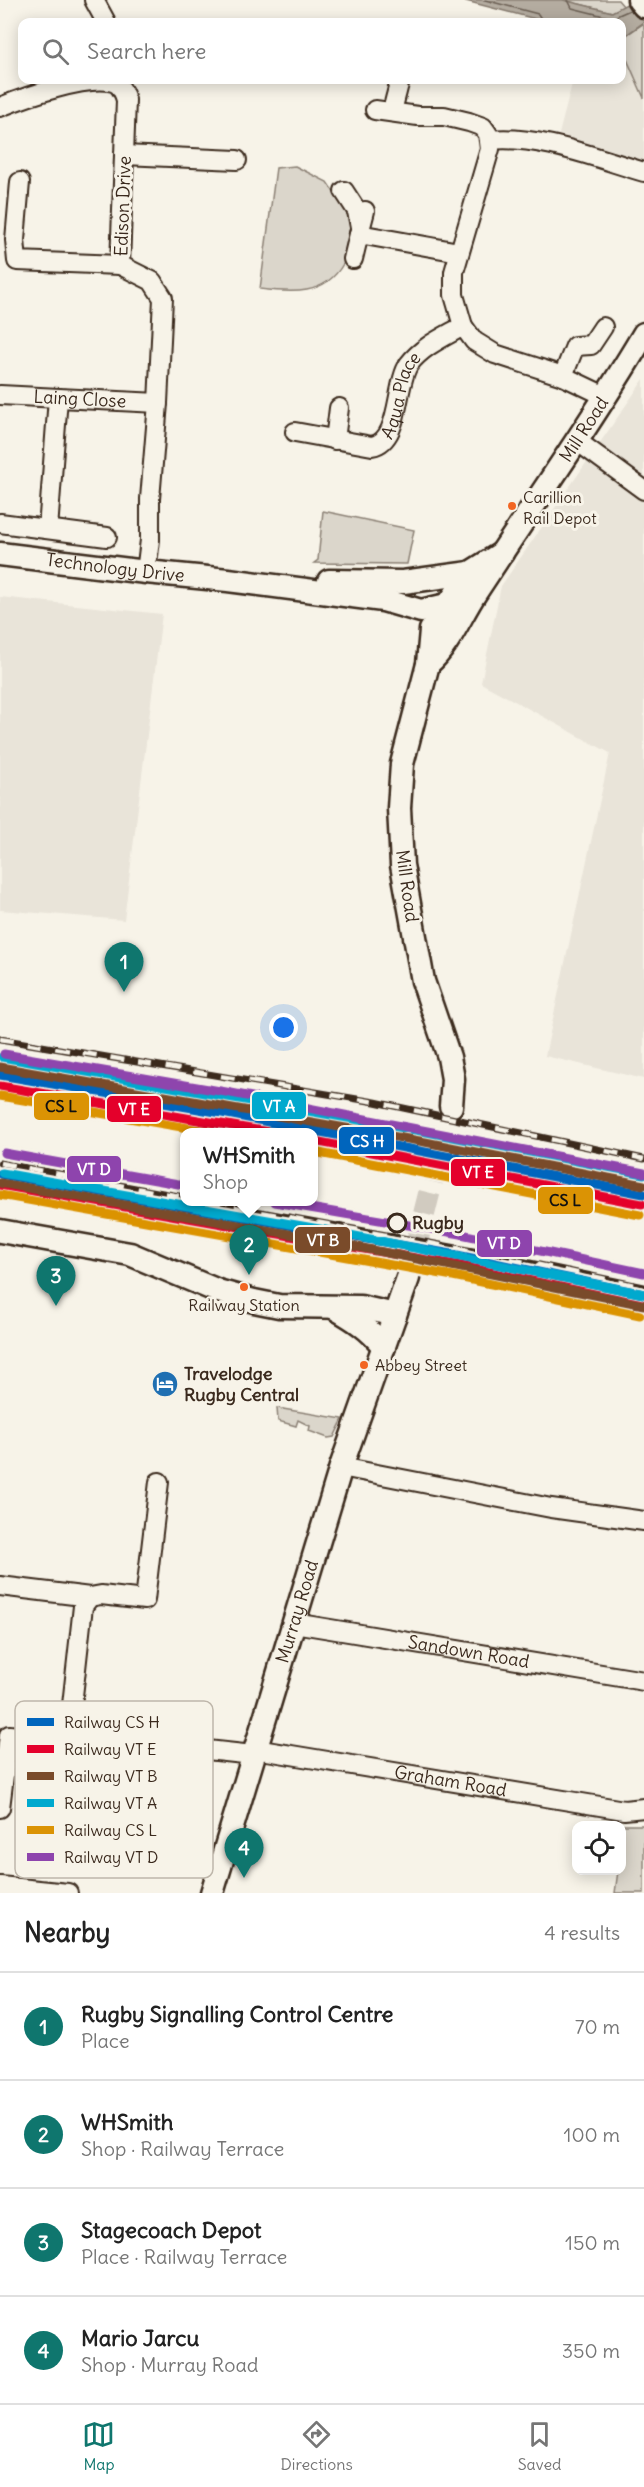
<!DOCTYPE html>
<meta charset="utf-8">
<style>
:root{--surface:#fff;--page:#f6f6f6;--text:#222;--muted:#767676;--line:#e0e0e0;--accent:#0f766e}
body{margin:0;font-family:Delius,sans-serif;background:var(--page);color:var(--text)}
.controls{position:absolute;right:18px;bottom:18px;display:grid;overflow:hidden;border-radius:12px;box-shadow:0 3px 15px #0003}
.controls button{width:54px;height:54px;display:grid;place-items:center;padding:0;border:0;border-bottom:2px solid var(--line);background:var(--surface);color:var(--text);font:30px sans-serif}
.you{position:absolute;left:284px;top:1028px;width:21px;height:21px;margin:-15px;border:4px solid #fff;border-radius:50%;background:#1a73e8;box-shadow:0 0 0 9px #1a73e833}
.badge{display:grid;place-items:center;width:39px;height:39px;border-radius:50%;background:var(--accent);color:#fff;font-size:20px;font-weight:700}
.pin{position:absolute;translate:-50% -50px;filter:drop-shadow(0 2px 3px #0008)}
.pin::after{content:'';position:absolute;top:32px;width:21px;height:18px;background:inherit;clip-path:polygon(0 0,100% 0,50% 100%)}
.popup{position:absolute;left:180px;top:1128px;width:138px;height:78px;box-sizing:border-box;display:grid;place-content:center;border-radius:12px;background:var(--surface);filter:drop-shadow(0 2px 4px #0005);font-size:20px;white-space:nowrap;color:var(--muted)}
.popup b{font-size:22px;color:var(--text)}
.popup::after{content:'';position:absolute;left:50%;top:100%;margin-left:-12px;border:12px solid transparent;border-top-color:var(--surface)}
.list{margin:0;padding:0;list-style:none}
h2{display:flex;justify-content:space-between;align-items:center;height:78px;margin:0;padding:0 24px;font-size:26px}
h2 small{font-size:20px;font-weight:400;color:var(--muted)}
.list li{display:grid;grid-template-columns:39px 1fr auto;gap:18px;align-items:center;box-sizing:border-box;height:108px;padding:0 24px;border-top:2px solid var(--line)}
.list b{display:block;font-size:22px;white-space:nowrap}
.list p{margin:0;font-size:20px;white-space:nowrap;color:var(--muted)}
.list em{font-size:20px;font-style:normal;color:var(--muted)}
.icon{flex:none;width:33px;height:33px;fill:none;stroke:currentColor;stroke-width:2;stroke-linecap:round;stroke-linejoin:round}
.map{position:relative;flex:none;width:644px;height:1893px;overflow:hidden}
.search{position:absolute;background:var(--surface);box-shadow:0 3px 15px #0003;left:18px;right:18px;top:18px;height:66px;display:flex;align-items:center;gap:15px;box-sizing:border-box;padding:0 21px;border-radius:12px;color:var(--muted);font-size:22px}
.sheet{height:510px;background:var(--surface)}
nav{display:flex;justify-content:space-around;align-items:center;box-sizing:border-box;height:84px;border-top:2px solid var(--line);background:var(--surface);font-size:16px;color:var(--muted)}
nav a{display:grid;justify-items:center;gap:3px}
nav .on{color:var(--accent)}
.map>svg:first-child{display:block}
.built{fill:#e9e4d9}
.green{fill:#dbd6cb;stroke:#8b8074;stroke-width:1.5}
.water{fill:#b4aca0;stroke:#84786c;stroke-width:1.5}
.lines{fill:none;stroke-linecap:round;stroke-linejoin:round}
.shore{stroke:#6b5e52;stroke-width:1.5}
.tertiary-tunnel{stroke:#d1cbc0;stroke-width:22;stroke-dasharray:22 11;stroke-linecap:butt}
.minor-casing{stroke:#3b2a1e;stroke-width:22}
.tertiary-casing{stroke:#3b2a1e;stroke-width:27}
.minor{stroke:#f7f3e8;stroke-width:18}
.tertiary{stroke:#f7f3e8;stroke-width:22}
.rail-casing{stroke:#3b2a1e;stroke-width:7}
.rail{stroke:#f7f3e8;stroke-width:4.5;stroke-dasharray:14;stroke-linecap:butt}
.rail-1-casing{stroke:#f7f3e8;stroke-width:14}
.rail-2-casing{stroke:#f7f3e8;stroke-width:14}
.rail-3-casing{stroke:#f7f3e8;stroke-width:14}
.rail-4-casing{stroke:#f7f3e8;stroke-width:14}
.rail-5-casing{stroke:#f7f3e8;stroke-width:14}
.rail-6-casing{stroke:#f7f3e8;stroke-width:14}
.rail-1{stroke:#0065bd;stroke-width:9}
.rail-2{stroke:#e4002b;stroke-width:9}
.rail-3{stroke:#7a4b2a;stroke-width:9}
.rail-4{stroke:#00a9ce;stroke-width:9}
.rail-5{stroke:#db9304;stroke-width:9}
.rail-6{stroke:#8e44ad;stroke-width:9}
.bus-dot{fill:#f26522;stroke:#f7f3e8;stroke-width:2}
.stop-dot{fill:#f7f3e8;stroke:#3b2a1e;stroke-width:3}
.labels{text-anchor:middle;stroke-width:6;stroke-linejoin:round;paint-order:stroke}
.bus-label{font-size:16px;fill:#3b2a1e;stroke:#f7f3e8;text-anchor:start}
.street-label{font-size:18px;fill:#3b2a1e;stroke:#f7f3e8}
.stop-label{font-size:18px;font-weight:bold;fill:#3b2a1e;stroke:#f7f3e8;text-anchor:start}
.poi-label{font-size:18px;font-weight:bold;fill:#3b2a1e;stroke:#f7f3e8;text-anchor:start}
.key{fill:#f7f3e8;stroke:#bfb7ab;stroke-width:1.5}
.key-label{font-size:16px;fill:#3b2a1e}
.line-badge{stroke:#f7f3e8;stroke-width:2}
.badge-label{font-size:16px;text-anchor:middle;font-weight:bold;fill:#fff}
.pale-badge-label{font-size:16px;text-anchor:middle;font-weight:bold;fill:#111}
</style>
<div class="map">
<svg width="644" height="1893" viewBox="0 0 644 1893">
<rect width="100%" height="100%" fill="#f7f3e8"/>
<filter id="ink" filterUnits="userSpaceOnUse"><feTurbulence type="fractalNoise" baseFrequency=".0167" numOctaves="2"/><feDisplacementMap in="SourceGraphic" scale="12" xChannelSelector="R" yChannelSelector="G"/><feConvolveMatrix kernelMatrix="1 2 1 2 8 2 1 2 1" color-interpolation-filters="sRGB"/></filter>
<g filter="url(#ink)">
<g class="built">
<path d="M622 48 644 98V163L559 134 573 80H622Z"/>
<path d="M644 379V1079L545 1056 610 753 481 683 501 586Z"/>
<path d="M0 597 162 614 124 920 0 910Z"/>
</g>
<g class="green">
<path d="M563 0H618L624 7 612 12Z"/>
<path d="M643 24 644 25V98L622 48V38Z"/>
<path d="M295 166 327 182 352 219C350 232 349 252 343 264 325 296 292 293 260 289L276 168Z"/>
<path d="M323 511 414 530 407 564 314 563 318 560Z"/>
<path d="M277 1408 343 1419 334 1437 328 1438 309 1431 310 1426 298 1420 296 1426 278 1421Z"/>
<path d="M623 1825H644V1893H615L618 1871 622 1870Z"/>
</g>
<path class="water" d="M462 0H563L612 12 634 0H644V22L622 38V22H547Z"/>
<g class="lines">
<g class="shore">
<path d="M485 0 538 14 543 22"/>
<path d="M568 0 572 8 612 18 630 10"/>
</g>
<path class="tertiary-tunnel" d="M408 1278 451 1106"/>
<defs>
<g id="minor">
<path d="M94 0 106 22"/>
<path d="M0 107C25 97 87 75 113 82 120 84 124 93 126 100L120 265 152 281 163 298 158 403 150 499V540L146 572"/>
<path d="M375 110 418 116H444L469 122 483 127 488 134 490 149 454 272V295L463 326"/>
<path d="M392 111 400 80"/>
<path d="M490 140C541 135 595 158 644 172"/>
<path d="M124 155 237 160"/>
<path d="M20 182 15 240 17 261 120 265"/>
<path d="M344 191 357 211 360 227"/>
<path d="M365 211 359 234 459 252"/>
<path d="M353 259 359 234"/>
<path d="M563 376 575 346 591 345 603 327"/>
<path id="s1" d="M0 395 158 403"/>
<path id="s2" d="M295 432 372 446C401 441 395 384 409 364 423 346 444 337 463 326L474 341 495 354 563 376 607 397"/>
<path d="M335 440 339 408"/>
<path d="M577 441 644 490"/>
<path d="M0 523 107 537"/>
<path d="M48 529 58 398"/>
<path d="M341 1467 551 1508 644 1521"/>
<path d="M0 1586 90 1597"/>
<path id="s3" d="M294 1623 644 1681"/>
<path d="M171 1746 253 1755"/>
<path d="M195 1749 197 1725"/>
<path id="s4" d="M255 1749 624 1810 644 1808"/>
<path d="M0 1808 9 1735 54 1739 64 1736 70 1723 83 1606 90 1597 101 1595 145 1600 159 1482"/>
<path d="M0 1886 68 1893"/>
</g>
<g id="tertiary">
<path d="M639 0 644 6"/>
<path id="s5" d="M0 554 146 572 228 580 383 600 421 611 447 605 455 601"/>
<path d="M329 581 403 582 470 573"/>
<path id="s6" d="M428 664C449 646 460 616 476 592 532 506 592 422 644 334"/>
<path d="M451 1106 453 1079 449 1057 423 981 402 865 399 808 402 764 428 664 431 630 470 573 502 553"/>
<path d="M0 1231 130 1254 218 1291 254 1301 279 1306 360 1307 395 1315"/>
<path d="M335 1308C354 1319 370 1329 384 1347"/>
<path id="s7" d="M212 1893 341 1467 408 1278"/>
</g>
</defs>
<use href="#minor" class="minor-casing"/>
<use href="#tertiary" class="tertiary-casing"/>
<use href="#minor" class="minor"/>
<use href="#tertiary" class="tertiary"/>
<defs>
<g id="rail">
<path d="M0 1039 375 1102 644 1159"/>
<path d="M0 1163 184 1197"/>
<path d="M207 1202 473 1251 644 1287"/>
</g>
</defs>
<use href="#rail" class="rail-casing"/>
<use href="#rail" class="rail"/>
<defs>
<g id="rail-1">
<path d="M0 1075 222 1113 644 1194"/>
<path d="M0 1174 457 1255 644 1294"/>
</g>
<g id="rail-2">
<path d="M0 1086 268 1132"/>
<path d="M314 1141 642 1204"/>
<path d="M0 1185 455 1265 642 1304"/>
</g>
<g id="rail-3">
<path d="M0 1067 425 1142 644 1185"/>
<path d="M0 1183 323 1240 644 1305"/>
</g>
<g id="rail-4">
<path d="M2 1057 427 1132 644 1174"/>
<path d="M2 1173 325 1230 644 1294"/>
</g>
<g id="rail-5">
<path d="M0 1096 211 1132"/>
<path d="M314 1152 640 1215"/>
<path d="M0 1195 453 1276 640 1315"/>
</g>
<g id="rail-6">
<path d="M4 1054 226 1092 644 1173"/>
<path d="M4 1153 184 1185"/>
<path d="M275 1202 461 1234 644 1273"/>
</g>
</defs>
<use href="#rail-1" class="rail-1-casing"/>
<use href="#rail-2" class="rail-2-casing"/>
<use href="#rail-3" class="rail-3-casing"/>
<use href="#rail-4" class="rail-4-casing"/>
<use href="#rail-5" class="rail-5-casing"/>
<use href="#rail-6" class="rail-6-casing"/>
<use href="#rail-1" class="rail-1"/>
<use href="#rail-2" class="rail-2"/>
<use href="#rail-3" class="rail-3"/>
<use href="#rail-4" class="rail-4"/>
<use href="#rail-5" class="rail-5"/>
<use href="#rail-6" class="rail-6"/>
</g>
</g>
<defs>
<symbol id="hotel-disc" viewBox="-11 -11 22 22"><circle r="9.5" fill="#1f6fb2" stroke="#f7f3e8"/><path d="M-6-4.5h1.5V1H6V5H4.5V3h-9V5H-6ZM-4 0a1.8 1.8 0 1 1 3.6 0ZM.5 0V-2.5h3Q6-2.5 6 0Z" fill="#fff"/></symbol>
</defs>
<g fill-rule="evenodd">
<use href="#hotel-disc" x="150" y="1369" width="30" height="30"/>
</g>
<g class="bus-dot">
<circle cx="512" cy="506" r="5"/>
<circle cx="244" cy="1287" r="5"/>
<circle cx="364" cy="1365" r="5"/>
</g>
<circle class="stop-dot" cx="397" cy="1223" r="9"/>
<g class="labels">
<g class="bus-label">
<text x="523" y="503">Carillion<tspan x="523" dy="21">Rail Depot</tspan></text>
<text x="244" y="1311" text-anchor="middle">Railway Station</text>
<text x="375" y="1371">Abbey Street</text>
</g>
<g class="street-label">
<text transform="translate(123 206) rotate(-88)" y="6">Edison Drive</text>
<text dy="6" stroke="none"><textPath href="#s2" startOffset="140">Aqua Place</textPath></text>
<text dy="6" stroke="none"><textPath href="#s1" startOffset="80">Laing Close</textPath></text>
<text dy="6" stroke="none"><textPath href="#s6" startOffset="282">Mill Road</textPath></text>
<text dy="6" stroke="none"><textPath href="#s5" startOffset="116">Technology Drive</textPath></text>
<text transform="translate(407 886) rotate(82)" y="6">Mill Road</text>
<text dy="6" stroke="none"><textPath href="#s7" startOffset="294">Murray Road</textPath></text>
<text dy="6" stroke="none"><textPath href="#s3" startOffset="177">Sandown Road</textPath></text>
<text dy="6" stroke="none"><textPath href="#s4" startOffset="198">Graham Road</textPath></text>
</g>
<g class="stop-label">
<text x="412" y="1229">Rugby</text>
</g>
<g class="poi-label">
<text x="184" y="1380">Travelodge<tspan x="184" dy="21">Rugby Central</tspan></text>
</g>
</g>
<rect x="15" y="1701" width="198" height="177" rx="9" class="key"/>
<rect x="27" y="1718" width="27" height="8" fill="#0065bd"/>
<rect x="27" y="1745" width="27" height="8" fill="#e4002b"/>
<rect x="27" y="1772" width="27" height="8" fill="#7a4b2a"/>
<rect x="27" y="1799" width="27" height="8" fill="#00a9ce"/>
<rect x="27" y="1826" width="27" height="8" fill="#db9304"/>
<rect x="27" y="1853" width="27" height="8" fill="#8e44ad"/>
<g class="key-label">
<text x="64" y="1728">Railway CS H</text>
<text x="64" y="1755">Railway VT E</text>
<text x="64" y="1782">Railway VT B</text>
<text x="64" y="1809">Railway VT A</text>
<text x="64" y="1836">Railway CS L</text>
<text x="64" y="1863">Railway VT D</text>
</g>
<g class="line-badge">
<rect x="251" y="1091" width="56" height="29" rx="6" fill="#00a9ce"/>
<rect x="33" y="1092" width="57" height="29" rx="6" fill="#db9304"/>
<rect x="106" y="1095" width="56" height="28" rx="6" fill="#e4002b"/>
<rect x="338" y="1126" width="57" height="29" rx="6" fill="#0065bd"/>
<rect x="66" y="1155" width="56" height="28" rx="6" fill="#8e44ad"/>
<rect x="450" y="1158" width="56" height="29" rx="6" fill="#e4002b"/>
<rect x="537" y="1186" width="57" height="29" rx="6" fill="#db9304"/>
<rect x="294" y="1226" width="57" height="28" rx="6" fill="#7a4b2a"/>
<rect x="476" y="1229" width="57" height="29" rx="6" fill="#8e44ad"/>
</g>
<g class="badge-label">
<text x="279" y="1112">VT A</text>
<text x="134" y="1115">VT E</text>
<text x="367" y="1147">CS H</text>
<text x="94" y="1175">VT D</text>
<text x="478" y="1178">VT E</text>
<text x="323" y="1246">VT B</text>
<text x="504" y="1249">VT D</text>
</g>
<g class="pale-badge-label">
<text x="61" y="1112">CS L</text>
<text x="565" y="1206">CS L</text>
</g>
</svg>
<div class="controls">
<button><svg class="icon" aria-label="locate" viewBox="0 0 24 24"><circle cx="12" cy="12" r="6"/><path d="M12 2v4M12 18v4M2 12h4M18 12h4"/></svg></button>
</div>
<div class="you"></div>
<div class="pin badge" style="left:124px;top:992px">1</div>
<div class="pin badge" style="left:249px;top:1275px">2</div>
<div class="popup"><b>WHSmith</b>Shop</div>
<div class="pin badge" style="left:56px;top:1306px">3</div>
<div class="pin badge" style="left:244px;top:1878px">4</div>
<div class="search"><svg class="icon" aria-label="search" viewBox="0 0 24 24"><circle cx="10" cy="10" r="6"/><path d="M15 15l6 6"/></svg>Search here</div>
</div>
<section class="sheet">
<h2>Nearby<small>4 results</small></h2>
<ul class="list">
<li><span class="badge">1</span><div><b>Rugby Signalling Control Centre</b><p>Place</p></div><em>70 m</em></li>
<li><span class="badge">2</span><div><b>WHSmith</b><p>Shop · Railway Terrace</p></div><em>100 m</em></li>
<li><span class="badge">3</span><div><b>Stagecoach Depot</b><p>Place · Railway Terrace</p></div><em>150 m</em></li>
<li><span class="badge">4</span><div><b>Mario Jarcu</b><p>Shop · Murray Road</p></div><em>350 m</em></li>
</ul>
</section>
<nav>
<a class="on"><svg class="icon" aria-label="map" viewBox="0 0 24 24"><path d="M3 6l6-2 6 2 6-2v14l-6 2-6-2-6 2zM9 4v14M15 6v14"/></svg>Map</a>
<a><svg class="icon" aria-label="directions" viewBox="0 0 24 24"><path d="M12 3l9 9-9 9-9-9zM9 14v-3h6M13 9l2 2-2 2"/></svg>Directions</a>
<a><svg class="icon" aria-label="saved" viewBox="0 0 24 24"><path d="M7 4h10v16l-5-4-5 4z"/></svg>Saved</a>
</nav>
